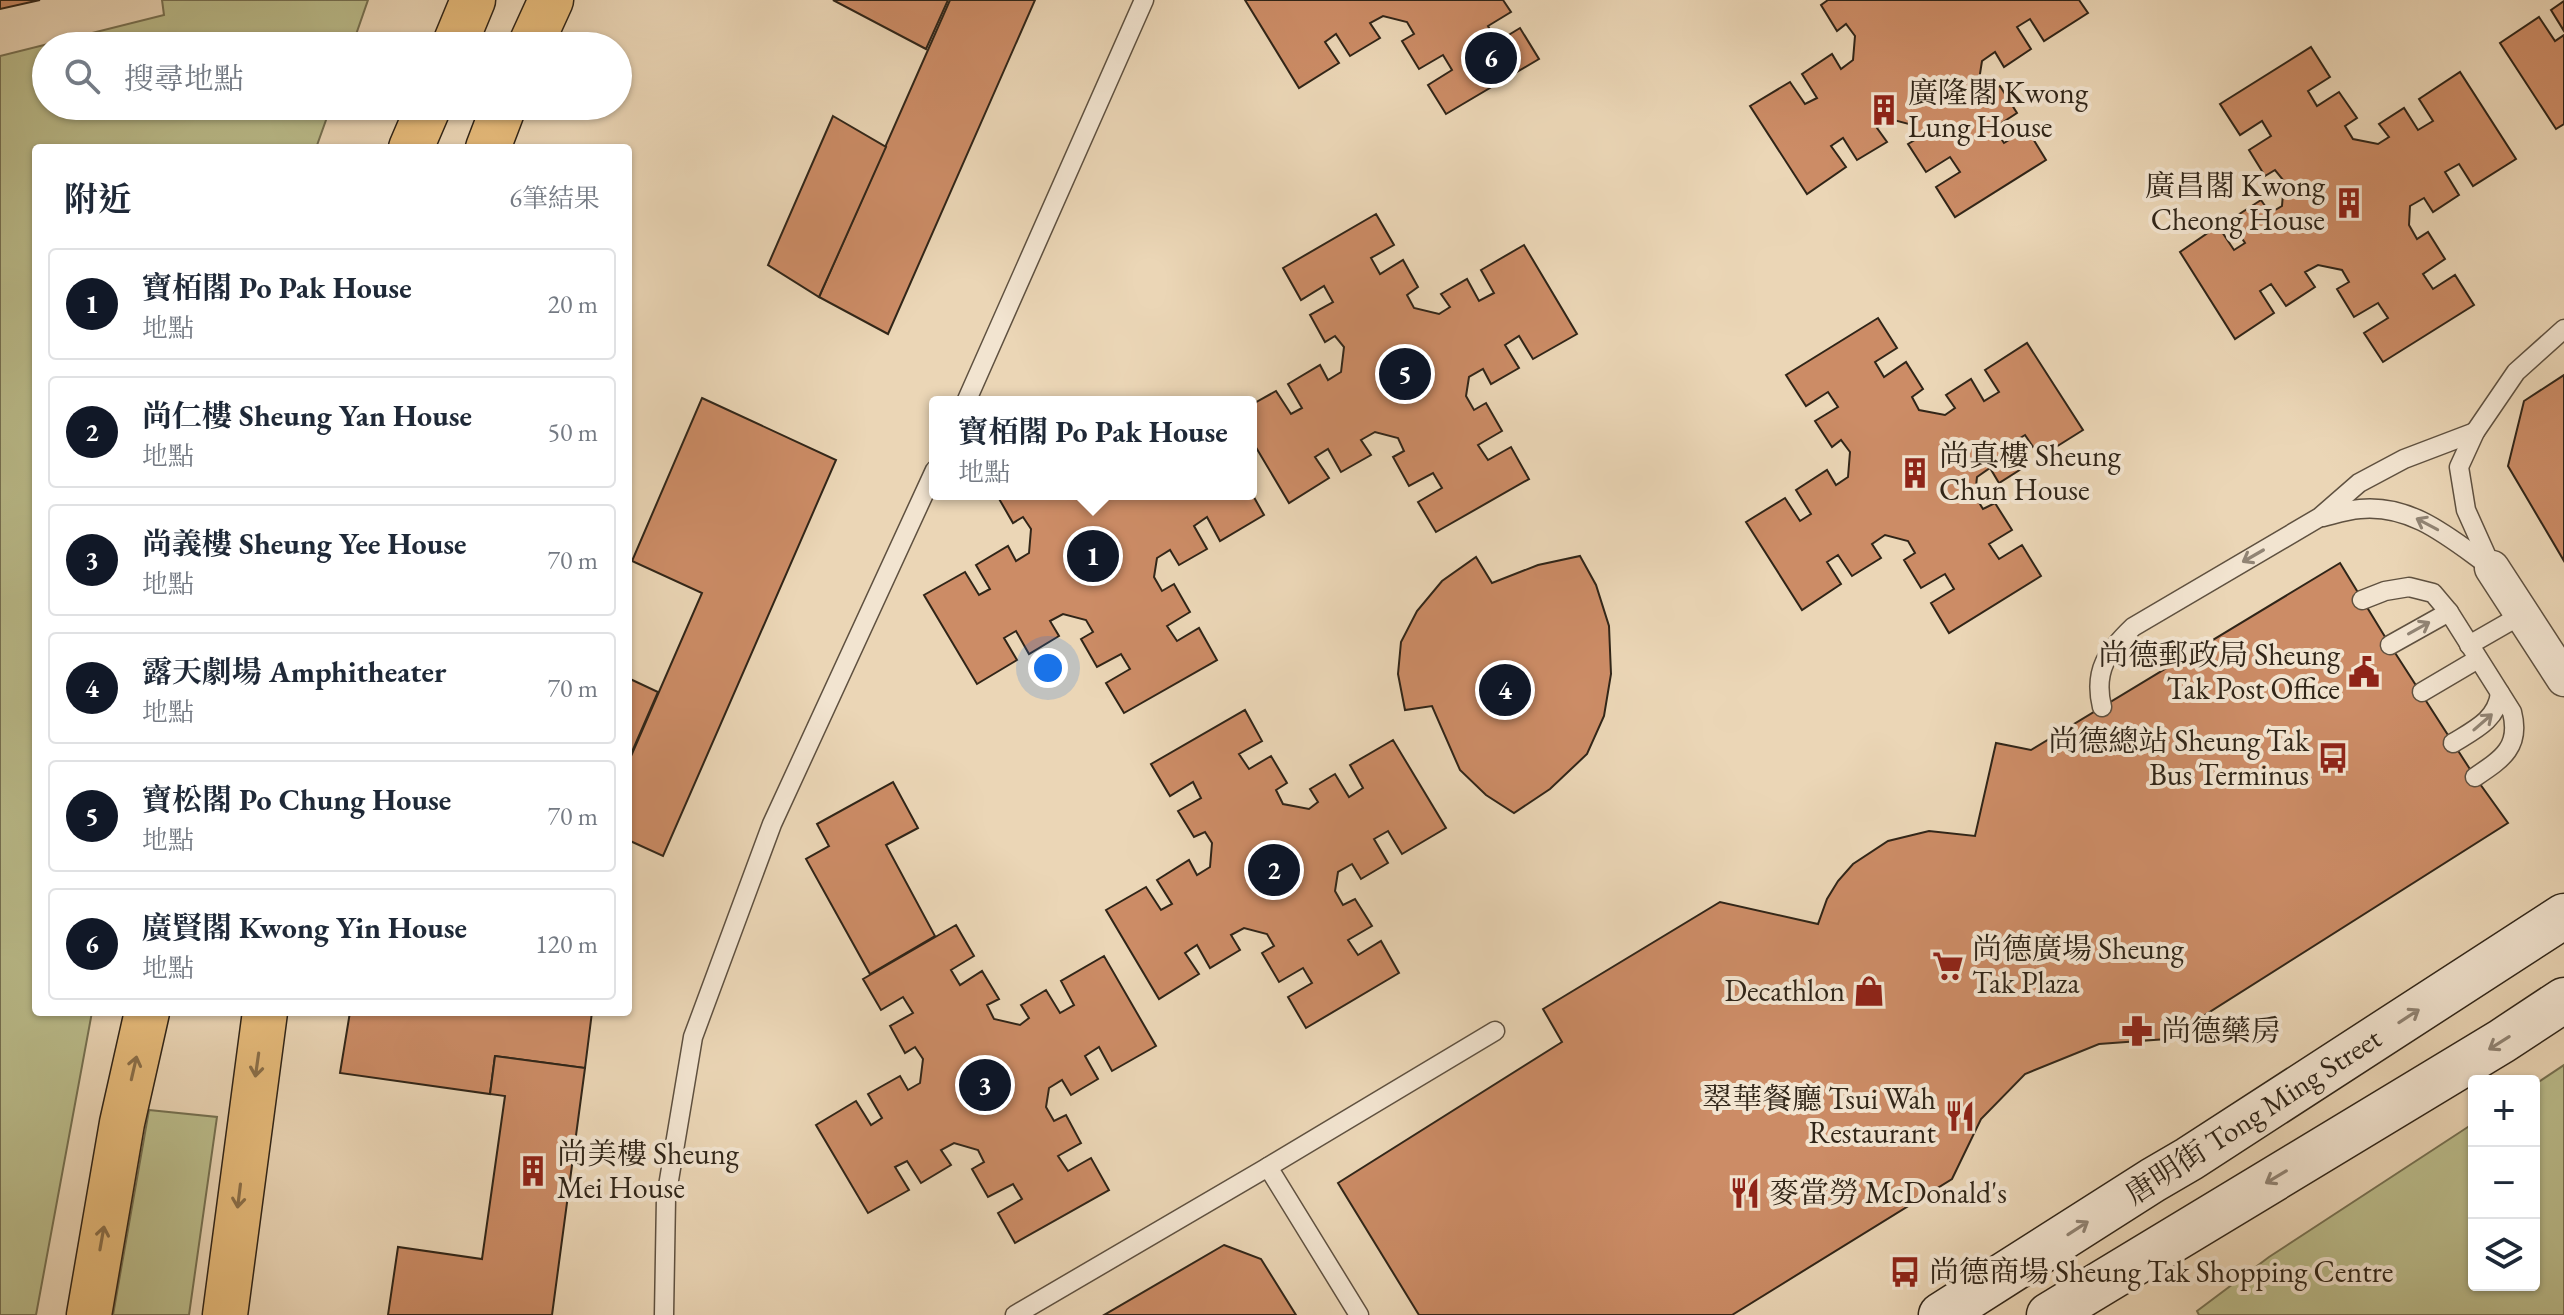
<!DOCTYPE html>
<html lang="zh-TW">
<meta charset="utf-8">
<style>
:root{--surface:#fff;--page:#f6f6f7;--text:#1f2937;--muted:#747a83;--line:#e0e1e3;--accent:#111827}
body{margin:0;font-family:"EB Garamond","Noto Serif TC",serif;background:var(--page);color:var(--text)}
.controls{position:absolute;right:24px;bottom:24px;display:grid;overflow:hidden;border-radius:8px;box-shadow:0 2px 6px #0004}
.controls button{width:72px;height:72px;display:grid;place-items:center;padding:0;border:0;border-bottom:2px solid var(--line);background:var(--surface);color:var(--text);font:40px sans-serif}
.you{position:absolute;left:1048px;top:668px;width:28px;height:28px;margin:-20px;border:6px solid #fff;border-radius:50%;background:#1a73e8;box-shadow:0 0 0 12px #1a73e833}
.badge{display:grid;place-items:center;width:52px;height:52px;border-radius:50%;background:var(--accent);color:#fff;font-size:26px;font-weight:700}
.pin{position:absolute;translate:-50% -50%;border:4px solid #fff;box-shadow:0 2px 8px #0006}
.popup{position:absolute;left:929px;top:396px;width:328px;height:104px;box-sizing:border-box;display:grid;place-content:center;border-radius:8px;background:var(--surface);filter:drop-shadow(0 2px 6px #0005);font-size:26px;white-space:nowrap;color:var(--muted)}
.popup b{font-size:30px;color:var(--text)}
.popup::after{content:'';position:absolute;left:50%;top:100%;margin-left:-16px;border:16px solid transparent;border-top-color:var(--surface)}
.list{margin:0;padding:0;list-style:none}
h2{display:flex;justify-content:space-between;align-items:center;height:104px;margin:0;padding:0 32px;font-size:34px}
h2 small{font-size:26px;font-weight:400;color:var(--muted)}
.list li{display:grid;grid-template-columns:52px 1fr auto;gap:24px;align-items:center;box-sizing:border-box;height:112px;margin:0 16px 16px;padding:0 16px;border:2px solid var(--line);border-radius:8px}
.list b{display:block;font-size:30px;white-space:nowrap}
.list p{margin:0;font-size:26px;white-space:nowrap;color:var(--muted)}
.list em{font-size:26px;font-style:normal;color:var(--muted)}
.icon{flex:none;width:44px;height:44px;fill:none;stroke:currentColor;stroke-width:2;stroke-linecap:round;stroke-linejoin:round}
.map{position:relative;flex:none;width:2564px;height:1315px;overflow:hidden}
.search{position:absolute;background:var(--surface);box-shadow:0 2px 6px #0004;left:32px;top:32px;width:600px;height:88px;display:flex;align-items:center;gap:20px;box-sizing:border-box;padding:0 28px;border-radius:44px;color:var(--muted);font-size:30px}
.panel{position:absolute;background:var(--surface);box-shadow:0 2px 6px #0004;left:32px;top:144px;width:600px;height:872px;border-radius:8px}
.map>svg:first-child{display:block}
.green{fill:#bbbd8c;stroke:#767152;stroke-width:2}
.building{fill:#cc8c66;stroke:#302518;stroke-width:2}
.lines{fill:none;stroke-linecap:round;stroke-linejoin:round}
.service-casing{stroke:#5f5140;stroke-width:21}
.minor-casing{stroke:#5f5140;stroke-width:37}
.secondary-casing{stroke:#302518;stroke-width:47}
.primary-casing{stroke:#302518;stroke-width:47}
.service{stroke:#f2e4d0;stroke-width:18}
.minor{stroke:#f2e4d0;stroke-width:34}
.secondary{stroke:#f2e4d0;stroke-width:44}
.primary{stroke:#e6bb7b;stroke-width:44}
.oneway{stroke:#918474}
.oneway2{stroke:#8b704a}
.labels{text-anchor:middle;stroke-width:8;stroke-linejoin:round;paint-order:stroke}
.poi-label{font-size:30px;fill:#302518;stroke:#f2e4d0;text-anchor:start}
.street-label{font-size:30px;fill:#302518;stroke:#f2e4d0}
</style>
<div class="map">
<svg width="2564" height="1315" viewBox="0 0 2564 1315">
<rect width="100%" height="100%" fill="#ebd6b6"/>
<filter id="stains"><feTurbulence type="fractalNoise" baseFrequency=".0025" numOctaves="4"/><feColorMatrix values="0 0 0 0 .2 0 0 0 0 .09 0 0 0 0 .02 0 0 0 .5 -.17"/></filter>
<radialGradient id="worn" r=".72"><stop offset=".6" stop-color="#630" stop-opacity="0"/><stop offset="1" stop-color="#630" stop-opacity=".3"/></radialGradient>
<g class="green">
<path d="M162 0H368L352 46H46V106H331L316 148H36V1012H92L36 1315H0V56L164 15Z"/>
<path d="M2564 1065V1315H2199L2197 1311 2269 1257 2474 1123V1285H2534V1085Z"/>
<path d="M149 1110 217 1117 189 1315H113Z"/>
</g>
<g class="building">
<path d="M0 0H40L0 9Z"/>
<path d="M833 0H948L926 49Z"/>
<path d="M950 0H1035L888 334 819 297Z"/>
<path d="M1245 0H1503L1511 12 1488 26 1497 42 1520 28 1539 59 1446 114 1428 85 1452 70 1443 55 1419 69 1402 41 1414 34 1407 22 1383 16 1370 23 1380 38 1350 56 1336 34 1325 42 1339 63 1299 88Z"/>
<path d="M1828 0H2079L2088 13 2044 41 2030 19 2017 27 2031 49 2004 67 1995 52 1982 61 1979 80 1988 93 2000 86 2017 113 1994 128 2004 143 2027 129 2046 160 1955 217 1936 187 1960 172 1950 157 1926 172 1908 144 1920 137 1913 125 1890 119 1877 128 1887 142 1857 160 1843 138 1831 146 1846 167 1807 194 1750 106 1790 82 1805 104 1817 98 1802 74 1832 54 1841 69 1853 60 1855 36 1846 24 1837 31 1821 5Z"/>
<path d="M2564 1V31L2551 10Z"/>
<path d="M2539 17 2555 41 2564 35V124L2556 129 2500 43Z"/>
<path d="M2311 47 2330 77 2308 91 2317 106 2339 92 2357 118 2345 126 2353 139 2378 144 2389 137 2379 124 2404 108 2418 130 2433 121 2419 99 2460 72 2516 159 2473 186 2459 164 2445 172 2459 195 2433 212 2424 198 2410 206 2409 225 2417 239 2428 232 2445 259 2423 274 2433 289 2455 275 2474 305 2383 362 2364 333 2388 318 2378 303 2354 317 2337 289 2349 282 2342 270 2318 265 2305 272 2315 287 2286 306 2271 284 2260 291 2274 313 2235 339 2180 252 2218 226 2234 250 2245 243 2230 220 2261 200 2270 213 2282 206 2284 181 2275 170 2265 176 2249 150 2271 136 2262 121 2240 135 2220 104Z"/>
<path d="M833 116 886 147 819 297 768 265Z"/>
<path d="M1376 214 1394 245 1371 258 1380 274 1403 260 1418 287 1407 295 1414 308 1439 314 1450 307 1441 294 1467 279 1479 301 1494 293 1481 270 1524 245 1577 334 1533 359 1519 336 1505 345 1519 368 1491 384 1483 369 1469 377 1466 396 1474 410 1486 403 1502 431 1478 445 1488 460 1511 447 1529 479 1436 532 1418 502 1442 488 1433 473 1409 486 1393 457 1404 451 1398 438 1375 432 1361 440 1371 455 1341 472 1328 449 1315 457 1329 478 1289 503 1251 439V405L1276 391 1291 414 1302 408 1288 384 1320 365 1328 380 1341 372 1344 347 1335 336 1325 342 1310 315 1333 302 1324 286 1301 300 1283 268Z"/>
<path d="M1878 318 1897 348 1875 362 1884 377 1906 362 1923 389 1912 397 1919 410 1945 415 1955 408 1946 395 1971 379 1984 401 1999 392 1985 370 2027 343 2083 430 2040 457 2025 435 2012 443 2026 466 1999 483 1990 468 1977 477 1975 496 1983 509 1995 503 2012 530 1989 544 1999 559 2022 545 2041 576 1949 633 1931 603 1954 589 1945 574 1921 588 1904 560 1915 553 1908 541 1885 535 1872 544 1881 558 1852 576 1838 555 1827 562 1841 584 1802 610 1746 522 1785 498 1800 521 1811 514 1796 490 1827 470 1836 485 1848 477 1850 452 1841 440 1832 447 1815 421 1838 407 1828 392 1806 406 1786 375Z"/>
<path d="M2564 375V561L2508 466 2524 401Z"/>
<path d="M702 398 836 460 663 856 628 840V763L702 593 632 561Z"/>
<path d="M1251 492 1264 515 1220 541 1207 517 1194 526 1207 549 1179 565 1170 550 1157 558 1154 577 1162 591 1174 584 1190 612 1167 626 1177 641 1199 628 1217 660 1124 713 1106 683 1130 669 1121 654 1097 667 1081 639 1093 632 1086 620 1063 614 1050 621 1059 636 1029 654 1016 631 1004 638 1017 660 977 684 924 595 965 572 979 595 990 589 976 565 1008 546 1016 561 1029 553 1031 529 1023 517 1013 523 998 497 1002 494 1128 495 1251 494Z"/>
<path d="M1580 556 1596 585 1609 626 1611 674 1604 716 1587 754 1550 789 1514 813 1486 795 1460 770 1432 706 1405 710 1398 674 1401 642 1417 611 1442 581 1476 557 1492 583 1538 565Z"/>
<path d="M2340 563 2390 645 2475 777 2508 823 2167 1039 2099 1044 2025 1074 1981 1119 1952 1179 1732 1315H1419L1338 1183 1562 1042 1543 1009 1720 902 1818 924 1827 899 1838 881 1853 864 1888 841 1929 831 1975 836 1996 743 2031 750Z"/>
<path d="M628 678 658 692 628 761Z"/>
<path d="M1245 710 1262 741 1239 754 1249 769 1271 756 1287 783 1276 790 1283 804 1309 809 1318 802 1310 789 1335 774 1349 797 1363 788 1350 765 1393 740 1446 828 1402 854 1388 831 1374 839 1388 863 1361 879 1352 864 1338 872 1335 891 1343 905 1355 899 1372 926 1348 940 1358 955 1381 941 1399 973 1306 1028 1288 997 1312 983 1303 968 1279 982 1262 953 1274 946 1267 934 1244 928 1231 935 1240 950 1210 968 1197 945 1185 953 1199 974 1159 999 1106 910 1146 887 1161 910 1172 904 1157 880 1189 860 1197 875 1210 867 1212 843 1205 832 1194 837 1178 811 1201 798 1193 782 1170 796 1151 764Z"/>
<path d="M893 782 918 828 886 845 935 936 870 974 806 859 829 846 817 824Z"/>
<path d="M956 925 974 956 951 970 960 985 982 971 999 999 987 1005 994 1019 1020 1025 1029 1018 1021 1005 1046 990 1060 1013 1074 1005 1061 981 1104 956 1156 1046 1112 1071 1099 1047 1085 1056 1098 1079 1071 1095 1062 1080 1049 1088 1046 1107 1054 1121 1066 1115 1081 1143 1058 1156 1068 1171 1091 1158 1109 1190 1015 1243 998 1213 1022 1199 1013 1184 988 1197 972 1169 984 1162 978 1150 954 1143 941 1150 951 1165 921 1183 907 1161 895 1167 909 1190 868 1213 816 1125 856 1101 871 1125 882 1118 868 1094 900 1076 908 1090 920 1083 923 1059 915 1047 905 1053 890 1026 913 1013 903 997 881 1010 863 979Z"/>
<path d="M350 1012H592L585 1068 495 1056 490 1094 340 1073Z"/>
<path d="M495 1056 585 1068 552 1315H388L398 1247 482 1259 505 1096 490 1094Z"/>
<path d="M1224 1245 1261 1259 1296 1315H1104Z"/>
</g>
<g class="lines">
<defs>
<g id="service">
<path d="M966 402 1144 0"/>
<path d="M2323 517C2335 514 2347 510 2360 509 2413 504 2451 539 2492 568"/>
<path d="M2492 568 2466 510 2459 467 2475 432 2516 372 2564 329"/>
<path d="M2362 600 2385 591 2409 587 2433 593 2449 612 2512 712C2521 747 2502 759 2475 777"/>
<path d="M2390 645 2449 612"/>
<path d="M2469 645 2523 614"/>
<path d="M2422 692 2478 659"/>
<path d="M2102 707C2093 670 2108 651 2133 627L2320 517 2359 483 2404 459 2475 432"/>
<path d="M2453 743C2474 730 2497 720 2500 693"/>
<path d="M664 1315 666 1198 693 1037 772 824 935 470"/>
<path d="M1015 1315 1268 1167"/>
<path d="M1359 1315 1268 1167 1495 1031"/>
</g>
<path id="minor" d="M2492 568 2564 679"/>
<g id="secondary">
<path d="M1941 1315 2153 1180 2189 1159 2564 916"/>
<path d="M2049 1315 2502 1041 2564 1000"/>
</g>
<g id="primary">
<path d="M454 46 473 0"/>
<path d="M530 46 551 0"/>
<path d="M411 148 429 106"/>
<path d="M488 148 504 106"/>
<path d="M89 1315 122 1123 147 1012"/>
<path d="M225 1315 265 1012"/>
</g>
</defs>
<use href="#service" class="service-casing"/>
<use href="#minor" class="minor-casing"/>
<use href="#secondary" class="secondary-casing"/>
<use href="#primary" class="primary-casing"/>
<use href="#service" class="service"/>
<use href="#minor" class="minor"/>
<use href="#secondary" class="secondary"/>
<use href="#primary" class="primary"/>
</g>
<defs><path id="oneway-shaft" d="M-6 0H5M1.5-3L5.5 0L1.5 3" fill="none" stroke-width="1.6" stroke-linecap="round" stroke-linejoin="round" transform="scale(2)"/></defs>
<g class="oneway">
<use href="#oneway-shaft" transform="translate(2427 524) rotate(-152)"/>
<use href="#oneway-shaft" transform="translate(2253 556) rotate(150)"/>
<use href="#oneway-shaft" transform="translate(2419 628) rotate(-29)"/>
<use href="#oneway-shaft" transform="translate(2483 722) rotate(-41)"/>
<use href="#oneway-shaft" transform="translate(2409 1016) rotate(-33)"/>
<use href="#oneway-shaft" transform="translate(2499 1043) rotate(148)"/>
<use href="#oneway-shaft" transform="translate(2276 1177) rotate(149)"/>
<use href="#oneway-shaft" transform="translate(2078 1228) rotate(-33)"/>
</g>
<g class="oneway2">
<use href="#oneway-shaft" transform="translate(257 1065) rotate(98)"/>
<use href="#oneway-shaft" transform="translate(134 1068) rotate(-77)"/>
<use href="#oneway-shaft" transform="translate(239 1196) rotate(97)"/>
<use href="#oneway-shaft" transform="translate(102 1238) rotate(-80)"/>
</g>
<defs>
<symbol id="building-bare" viewBox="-9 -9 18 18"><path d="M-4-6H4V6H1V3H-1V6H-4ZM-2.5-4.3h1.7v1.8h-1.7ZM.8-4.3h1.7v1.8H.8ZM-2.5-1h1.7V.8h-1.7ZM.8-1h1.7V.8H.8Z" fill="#8f2418" stroke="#f2e4d0" stroke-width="2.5" paint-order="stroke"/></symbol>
<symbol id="civic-bare" viewBox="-9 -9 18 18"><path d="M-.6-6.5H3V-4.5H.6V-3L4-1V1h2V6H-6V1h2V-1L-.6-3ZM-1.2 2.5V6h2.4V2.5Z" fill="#8f2418" stroke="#f2e4d0" stroke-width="2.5" paint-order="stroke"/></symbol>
<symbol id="bus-bare" viewBox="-9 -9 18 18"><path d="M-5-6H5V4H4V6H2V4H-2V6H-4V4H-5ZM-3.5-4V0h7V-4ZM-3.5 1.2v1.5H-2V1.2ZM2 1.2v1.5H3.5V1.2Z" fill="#8f2418" stroke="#f2e4d0" stroke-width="2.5" paint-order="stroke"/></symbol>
<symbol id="supermarket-bare" viewBox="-9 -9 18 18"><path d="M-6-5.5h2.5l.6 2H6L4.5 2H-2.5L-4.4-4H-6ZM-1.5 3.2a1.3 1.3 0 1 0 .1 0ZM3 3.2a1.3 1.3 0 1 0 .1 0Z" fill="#8f2418" stroke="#f2e4d0" stroke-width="2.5" paint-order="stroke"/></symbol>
<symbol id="shop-bare" viewBox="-9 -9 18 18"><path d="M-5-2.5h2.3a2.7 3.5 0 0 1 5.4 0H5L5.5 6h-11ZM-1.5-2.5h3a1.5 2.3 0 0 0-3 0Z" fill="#8f2418" stroke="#f2e4d0" stroke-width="2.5" paint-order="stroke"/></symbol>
<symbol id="pharmacy-bare" viewBox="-9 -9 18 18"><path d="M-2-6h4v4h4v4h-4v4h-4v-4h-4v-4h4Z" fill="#8f2418" stroke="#f2e4d0" stroke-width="2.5" paint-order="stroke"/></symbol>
<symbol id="restaurant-bare" viewBox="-9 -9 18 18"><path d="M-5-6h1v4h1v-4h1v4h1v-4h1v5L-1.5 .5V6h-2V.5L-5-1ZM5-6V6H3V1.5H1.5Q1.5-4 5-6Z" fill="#8f2418" stroke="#f2e4d0" stroke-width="2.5" paint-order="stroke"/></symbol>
</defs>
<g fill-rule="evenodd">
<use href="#building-bare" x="1862" y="88" width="44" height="44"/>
<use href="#building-bare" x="2327" y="181" width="44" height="44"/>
<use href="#building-bare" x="1893" y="451" width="44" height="44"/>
<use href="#civic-bare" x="2342" y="650" width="44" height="44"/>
<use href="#bus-bare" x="2311" y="736" width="44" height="44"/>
<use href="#supermarket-bare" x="1926" y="944" width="44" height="44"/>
<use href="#shop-bare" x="1847" y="969" width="44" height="44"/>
<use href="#pharmacy-bare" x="2115" y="1009" width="44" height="44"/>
<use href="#restaurant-bare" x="1938" y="1094" width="44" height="44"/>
<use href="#building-bare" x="511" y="1149" width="44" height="44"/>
<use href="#restaurant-bare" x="1723" y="1171" width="44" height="44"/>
<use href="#bus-bare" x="1883" y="1250" width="44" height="44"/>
</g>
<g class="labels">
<g class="poi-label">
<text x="1908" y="103">廣隆閣 Kwong<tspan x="1908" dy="34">Lung House</tspan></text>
<text x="2325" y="196" text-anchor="end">廣昌閣 Kwong<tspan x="2325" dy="34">Cheong House</tspan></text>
<text x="1939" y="466">尚真樓 Sheung<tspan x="1939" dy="34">Chun House</tspan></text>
<text x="2340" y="665" text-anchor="end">尚德郵政局 Sheung<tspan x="2340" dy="34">Tak Post Office</tspan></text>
<text x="2309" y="751" text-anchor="end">尚德總站 Sheung Tak<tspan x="2309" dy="34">Bus Terminus</tspan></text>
<text x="1972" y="959">尚德廣場 Sheung<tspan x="1972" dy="34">Tak Plaza</tspan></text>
<text x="1845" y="1001" text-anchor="end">Decathlon</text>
<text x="2161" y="1041">尚德藥房</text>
<text x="1936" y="1109" text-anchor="end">翠華餐廳 Tsui Wah<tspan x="1936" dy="34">Restaurant</tspan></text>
<text x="557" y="1164">尚美樓 Sheung<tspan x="557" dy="34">Mei House</tspan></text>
<text x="1769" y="1203">麥當勞 McDonald's</text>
<text x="1929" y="1282">尚德商場 Sheung Tak Shopping Centre</text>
</g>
<g class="street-label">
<text transform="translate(2253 1116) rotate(-33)" y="10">唐明街 Tong Ming Street</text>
</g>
</g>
<rect width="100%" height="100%" filter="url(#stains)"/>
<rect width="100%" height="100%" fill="url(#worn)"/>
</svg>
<div class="controls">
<button>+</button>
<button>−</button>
<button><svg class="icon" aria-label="layers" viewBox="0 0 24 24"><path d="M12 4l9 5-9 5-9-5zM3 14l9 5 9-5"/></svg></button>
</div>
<div class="you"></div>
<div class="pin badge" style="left:1093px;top:556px">1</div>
<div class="popup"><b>寶栢閣 Po Pak House</b>地點</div>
<div class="pin badge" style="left:1274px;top:870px">2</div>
<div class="pin badge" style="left:985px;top:1085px">3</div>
<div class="pin badge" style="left:1505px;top:690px">4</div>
<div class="pin badge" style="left:1405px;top:374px">5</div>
<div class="pin badge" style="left:1491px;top:58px">6</div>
<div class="search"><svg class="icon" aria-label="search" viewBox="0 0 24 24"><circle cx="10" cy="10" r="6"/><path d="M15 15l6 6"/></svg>搜尋地點</div>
<section class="panel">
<h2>附近<small>6筆結果</small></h2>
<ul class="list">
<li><span class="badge">1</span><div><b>寶栢閣 Po Pak House</b><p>地點</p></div><em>20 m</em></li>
<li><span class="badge">2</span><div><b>尚仁樓 Sheung Yan House</b><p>地點</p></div><em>50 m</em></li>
<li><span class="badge">3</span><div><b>尚義樓 Sheung Yee House</b><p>地點</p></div><em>70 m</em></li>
<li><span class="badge">4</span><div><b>露天劇場 Amphitheater</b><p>地點</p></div><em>70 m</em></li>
<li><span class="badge">5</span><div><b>寶松閣 Po Chung House</b><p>地點</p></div><em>70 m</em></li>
<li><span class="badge">6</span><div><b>廣賢閣 Kwong Yin House</b><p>地點</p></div><em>120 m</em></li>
</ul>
</section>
</div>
